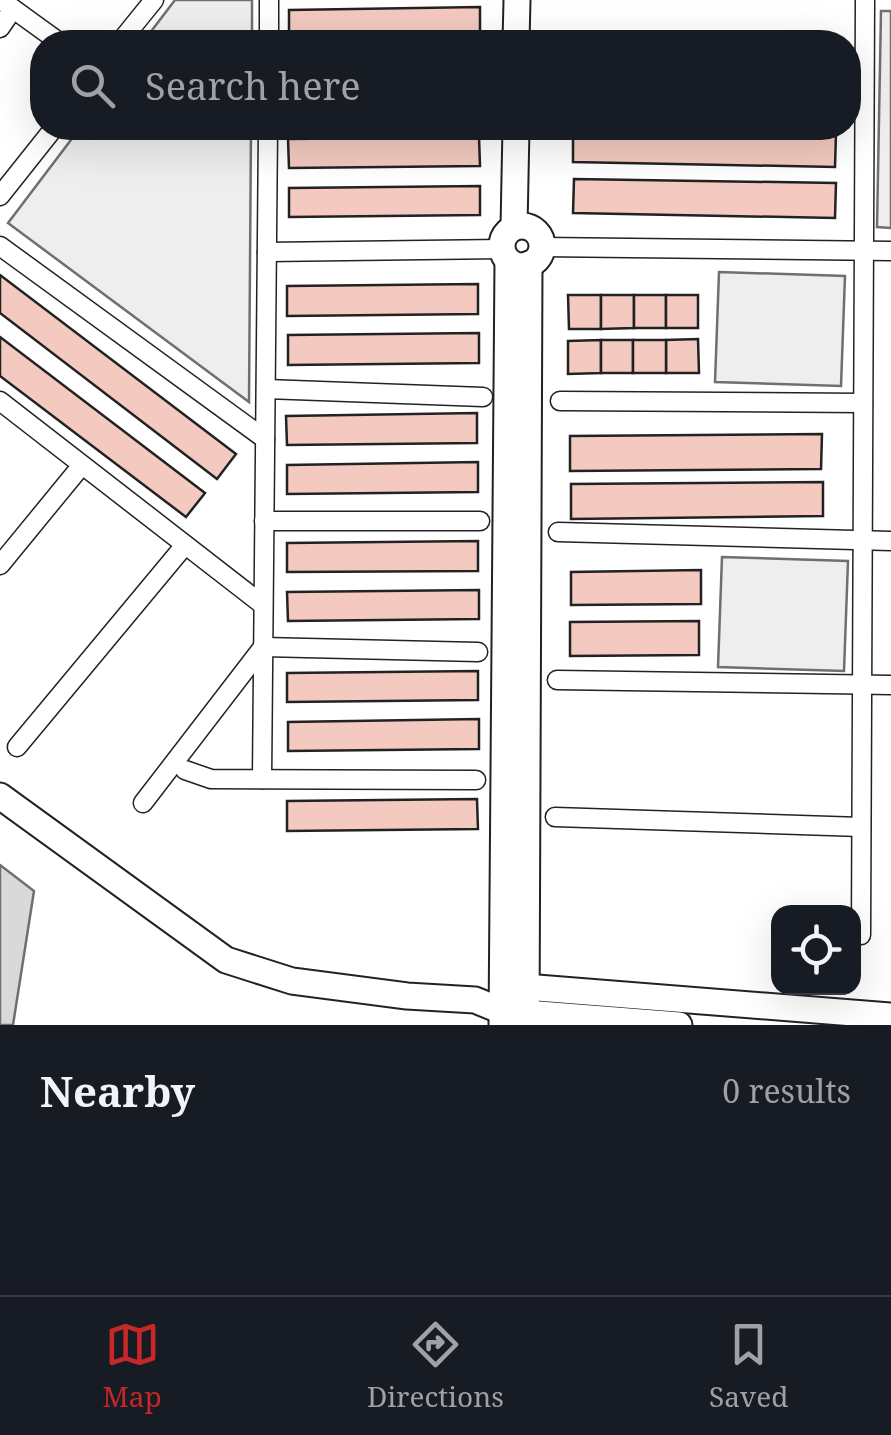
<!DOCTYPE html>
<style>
:root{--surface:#171b24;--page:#20242c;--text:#f1f3f6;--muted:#9ea1a6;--line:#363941;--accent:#c62828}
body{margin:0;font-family:"Noto Serif",serif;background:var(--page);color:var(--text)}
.controls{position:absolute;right:30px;bottom:30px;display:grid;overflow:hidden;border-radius:20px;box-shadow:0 10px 40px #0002}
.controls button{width:90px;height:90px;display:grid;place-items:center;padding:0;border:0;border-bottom:2px solid var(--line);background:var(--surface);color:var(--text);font:50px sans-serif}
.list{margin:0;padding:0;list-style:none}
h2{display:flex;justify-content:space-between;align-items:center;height:130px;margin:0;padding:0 40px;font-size:42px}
h2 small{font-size:32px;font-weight:400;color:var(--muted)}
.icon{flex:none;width:55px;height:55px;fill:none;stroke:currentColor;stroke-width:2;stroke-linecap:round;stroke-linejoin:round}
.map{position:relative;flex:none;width:891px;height:1025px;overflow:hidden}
.search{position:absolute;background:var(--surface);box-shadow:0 10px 40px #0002;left:30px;right:30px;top:30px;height:110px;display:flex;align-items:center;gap:25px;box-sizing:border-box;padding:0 35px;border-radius:40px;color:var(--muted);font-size:38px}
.sheet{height:270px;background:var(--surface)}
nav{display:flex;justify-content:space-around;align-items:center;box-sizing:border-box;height:140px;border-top:2px solid var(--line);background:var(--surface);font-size:28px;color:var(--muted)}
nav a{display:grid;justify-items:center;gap:5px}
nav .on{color:var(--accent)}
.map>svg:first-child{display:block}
.green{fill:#eee;stroke:#6f6f6f;stroke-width:2.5}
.water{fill:#d9d9d9;stroke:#6f6f6f;stroke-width:2.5}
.building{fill:#f3c9c0;stroke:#222;stroke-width:2.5}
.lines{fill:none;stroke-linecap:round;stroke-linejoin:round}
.street-casing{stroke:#222;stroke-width:21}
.secondary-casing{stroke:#222;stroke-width:29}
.street{stroke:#fff;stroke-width:18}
.secondary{stroke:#fff;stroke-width:25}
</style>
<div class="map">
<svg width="891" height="1025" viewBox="0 0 891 1025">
<rect width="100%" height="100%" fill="#fff"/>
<g class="green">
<path d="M175 0H252V42H143Z"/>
<path d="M881 11H891V228L877 227Z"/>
<path d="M80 128H251L249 402 8 223Z"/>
<path d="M719 272 845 276 841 386 715 382Z"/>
<path d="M722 557 848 561 844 671 718 667Z"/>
</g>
<path class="water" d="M0 865 34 891 13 1025H0Z"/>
<g class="building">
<path d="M480 7V37L289 39V10Z"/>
<path d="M573 128 836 133 835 167 573 162Z"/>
<path d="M479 137 480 166 289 168 288 139Z"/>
<path d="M574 179 836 183 835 218 573 213Z"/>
<path d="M480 186V215L289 217V188Z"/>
<path d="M0 275 236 454 217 479 0 313Z"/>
<path d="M478 284V314L287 316V286Z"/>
<path d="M568 295H601V329H569Z"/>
<path d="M601 295H634V328L601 329Z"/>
<rect x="634" y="295" width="32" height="33"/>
<rect x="666" y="295" width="32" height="33"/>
<path d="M479 333V363L288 365V335Z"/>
<path d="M0 337 205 493 186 517 0 376Z"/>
<path d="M698 339 699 373H666V340Z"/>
<path d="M601 340V373L568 374V341Z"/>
<rect x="601" y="340" width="32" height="33"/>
<rect x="633" y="340" width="33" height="33"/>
<path d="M477 413V443L287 445 286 416Z"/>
<path d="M822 434 821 469 570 471V436Z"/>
<path d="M478 462V492L287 494V465Z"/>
<path d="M823 482V516L571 519V484Z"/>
<path d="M478 541V571L287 572V543Z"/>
<path d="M701 570V604L571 605V572Z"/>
<path d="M479 590V619L288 621 287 592Z"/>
<path d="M699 621V655L570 656V622Z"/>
<path d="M478 671V700L287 702V673Z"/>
<path d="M479 719V749L288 751V722Z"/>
<path d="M477 799 478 829 287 831V801Z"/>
</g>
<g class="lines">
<defs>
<g id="street">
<path d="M1 0 59 42"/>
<path d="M0 28 13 9"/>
<path d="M120 42 154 0"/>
<path d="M269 42V0"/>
<path d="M0 196 54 128"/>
<path d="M0 246 265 439"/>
<path d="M541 247 891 251"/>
<path d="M267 252 502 249"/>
<path d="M266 389 483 397"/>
<path d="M0 401 263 605"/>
<path d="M560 401 863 403"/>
<path d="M264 521H480"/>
<path d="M558 532 891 541"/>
<path d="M0 565 82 465"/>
<path d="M557 680 891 685"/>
<path d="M17 747 185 545"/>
<path d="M185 770 211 779 476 780"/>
<path d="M262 779 268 128"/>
<path d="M143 803 263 647 478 652"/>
<path d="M555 817 861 827"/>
<path d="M861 935 865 0"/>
</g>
<g id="secondary">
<path d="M516 42 517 0"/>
<circle cx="522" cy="246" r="20"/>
<path d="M514 227 516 128"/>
<path d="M0 796 226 960 292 981 407 996 475 1000 502 1011 679 1025"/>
<path d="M512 986 891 1016"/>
<path d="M502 1025 508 261"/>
<path d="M526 1025 529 264"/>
</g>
</defs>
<use href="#street" class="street-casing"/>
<use href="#secondary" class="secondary-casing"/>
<use href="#street" class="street"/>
<use href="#secondary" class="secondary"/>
</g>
</svg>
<div class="controls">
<button><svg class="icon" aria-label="locate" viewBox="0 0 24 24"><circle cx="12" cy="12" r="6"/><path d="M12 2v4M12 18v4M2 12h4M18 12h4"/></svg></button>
</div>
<div class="search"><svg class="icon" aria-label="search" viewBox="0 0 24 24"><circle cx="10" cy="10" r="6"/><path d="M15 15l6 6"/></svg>Search here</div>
</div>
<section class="sheet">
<h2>Nearby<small>0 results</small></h2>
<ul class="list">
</ul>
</section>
<nav>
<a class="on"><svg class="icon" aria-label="map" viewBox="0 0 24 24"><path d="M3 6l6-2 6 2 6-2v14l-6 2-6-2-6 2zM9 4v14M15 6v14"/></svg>Map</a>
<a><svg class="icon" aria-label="directions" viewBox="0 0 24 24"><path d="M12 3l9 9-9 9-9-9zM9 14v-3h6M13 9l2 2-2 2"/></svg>Directions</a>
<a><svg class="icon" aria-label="saved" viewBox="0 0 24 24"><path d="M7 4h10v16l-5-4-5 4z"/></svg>Saved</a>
</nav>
